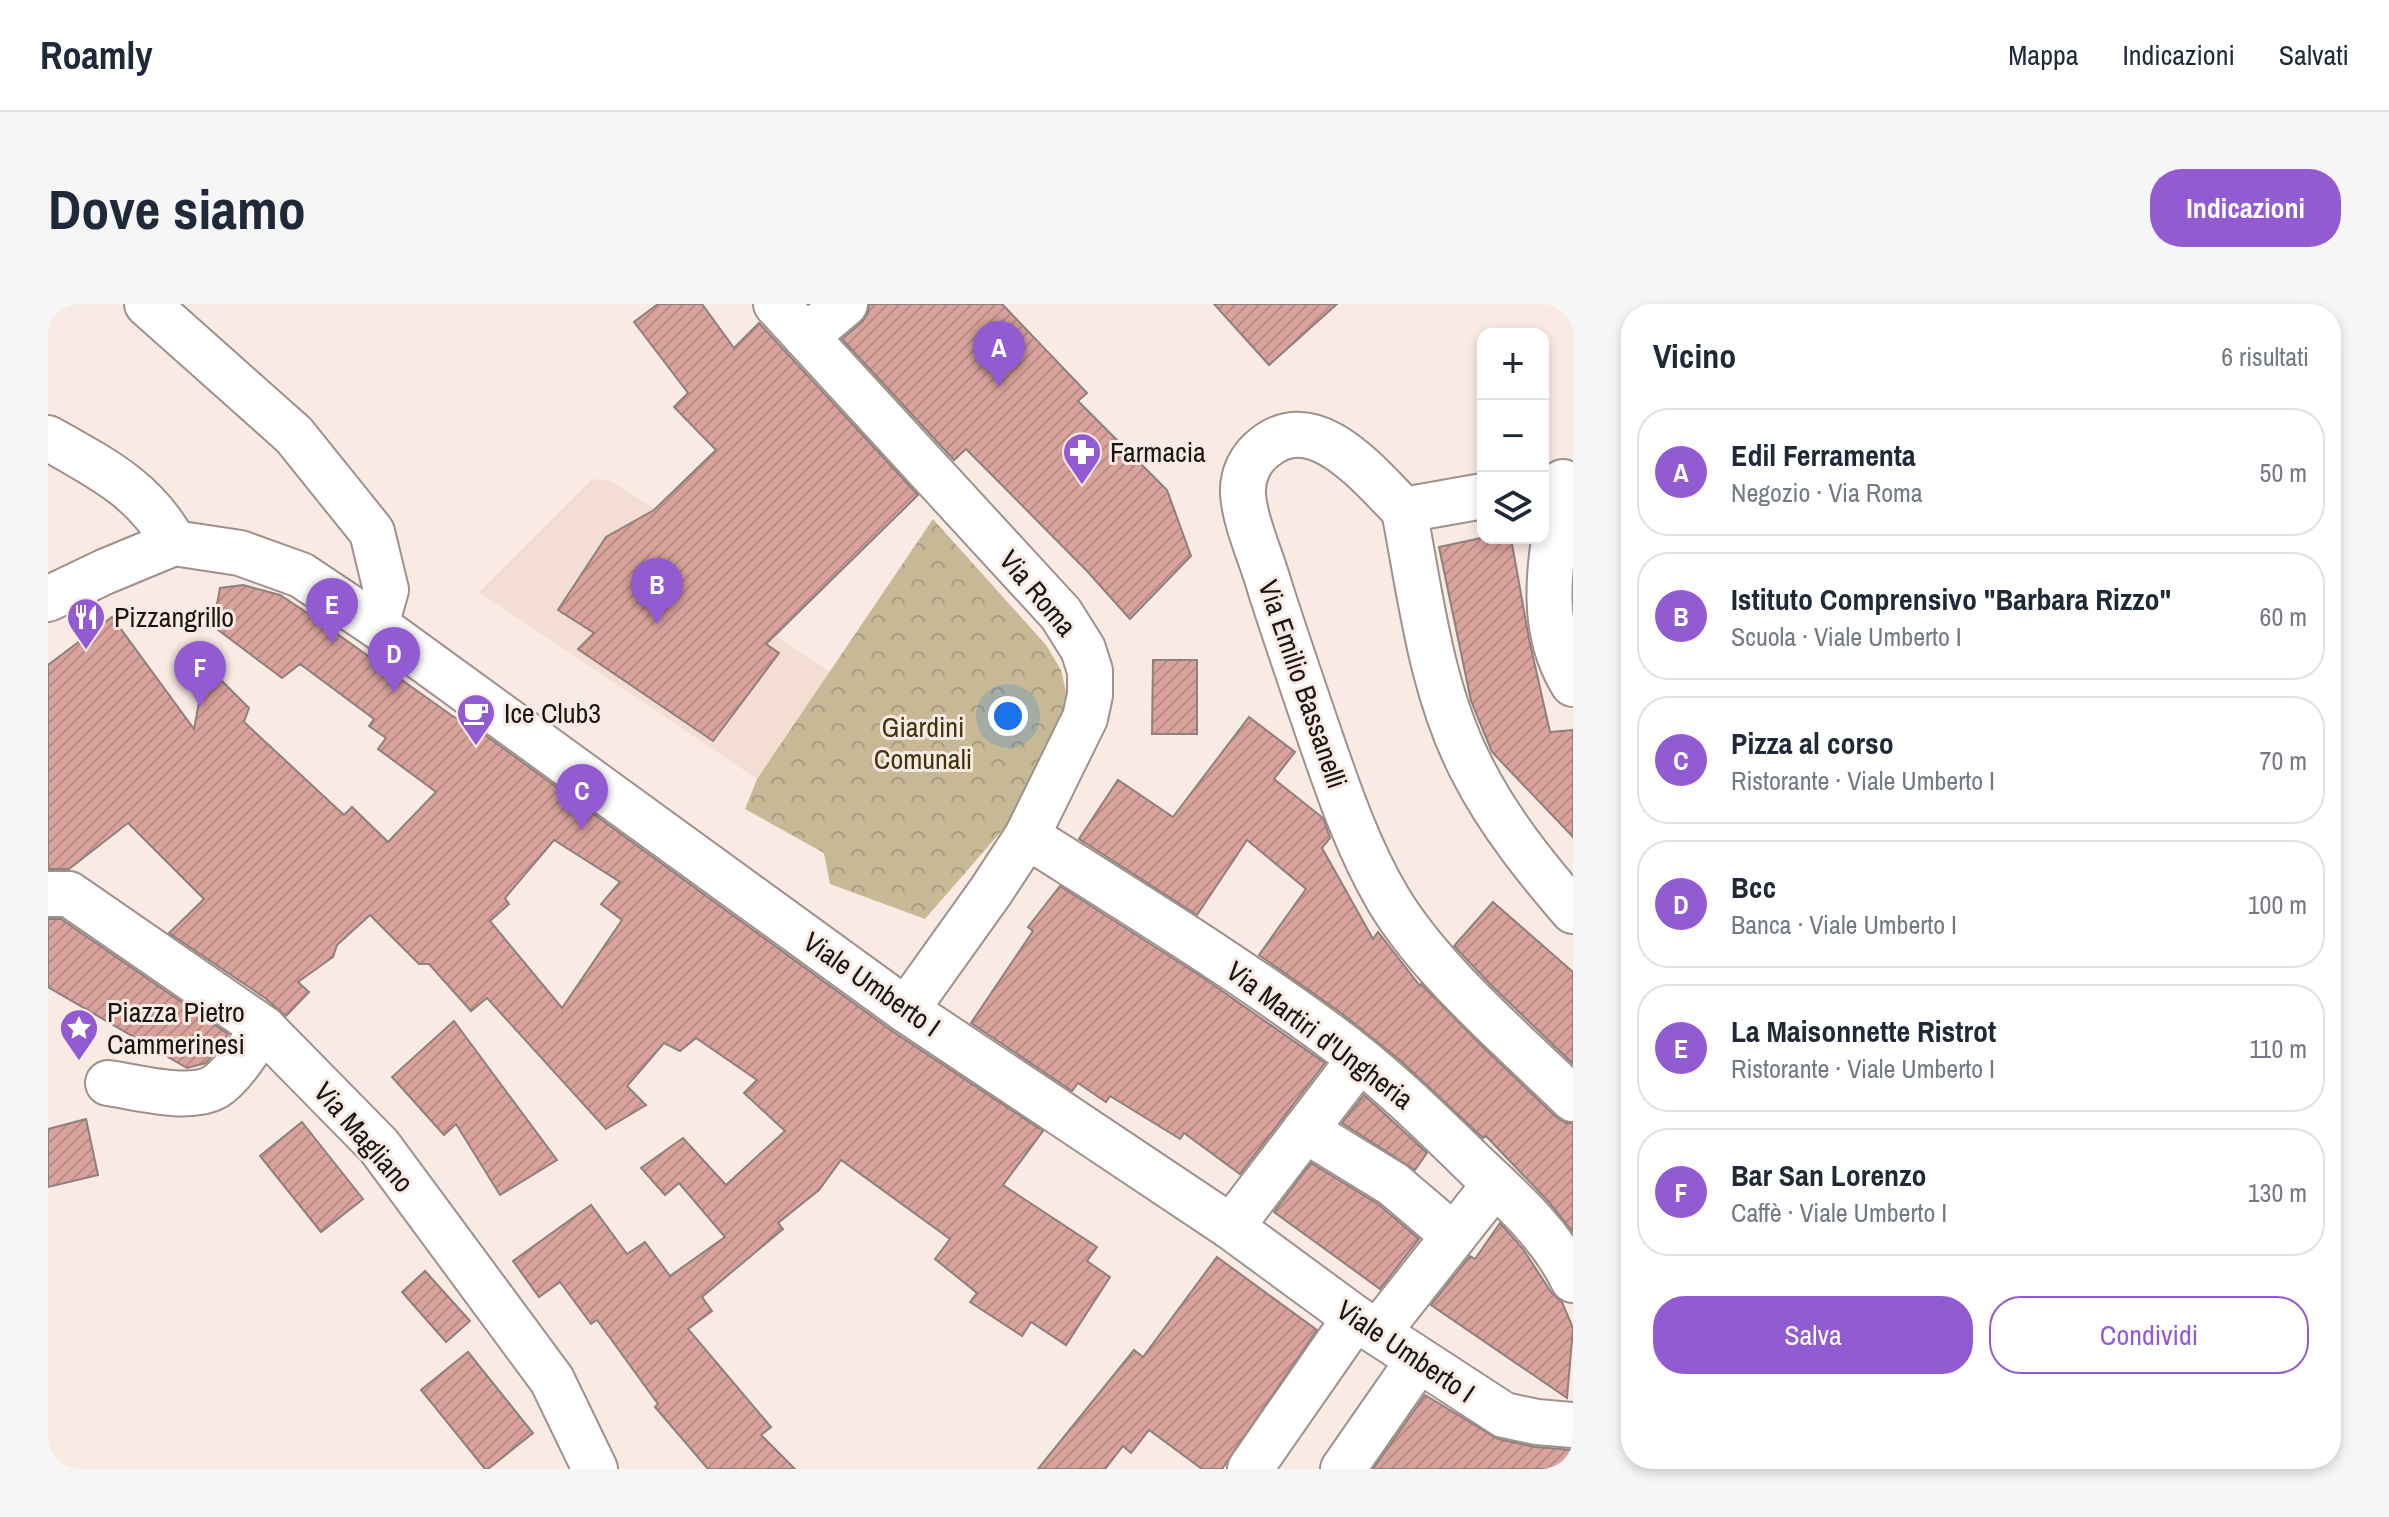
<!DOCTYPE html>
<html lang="it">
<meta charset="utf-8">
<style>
:root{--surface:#fff;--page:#f6f6f7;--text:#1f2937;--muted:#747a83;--line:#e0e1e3;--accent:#935bd2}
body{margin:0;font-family:"Archivo Narrow",sans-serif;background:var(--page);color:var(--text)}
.controls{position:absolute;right:24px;top:24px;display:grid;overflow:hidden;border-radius:16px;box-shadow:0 4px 12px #0003}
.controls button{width:72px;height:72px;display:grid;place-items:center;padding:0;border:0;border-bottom:2px solid var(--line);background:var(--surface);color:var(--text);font:40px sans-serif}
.you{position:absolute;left:960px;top:412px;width:28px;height:28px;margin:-20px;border:6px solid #fff;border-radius:50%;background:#1a73e8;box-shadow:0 0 0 12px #1a73e833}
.badge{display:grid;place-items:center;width:52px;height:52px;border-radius:50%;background:var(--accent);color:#fff;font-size:26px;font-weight:700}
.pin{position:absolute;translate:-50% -66px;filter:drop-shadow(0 2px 4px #0008)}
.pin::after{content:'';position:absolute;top:42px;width:28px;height:24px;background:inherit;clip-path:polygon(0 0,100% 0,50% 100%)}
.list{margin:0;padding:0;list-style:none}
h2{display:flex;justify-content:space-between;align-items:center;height:104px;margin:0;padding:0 32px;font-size:34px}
h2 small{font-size:26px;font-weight:400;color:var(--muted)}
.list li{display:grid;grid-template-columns:52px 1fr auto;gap:24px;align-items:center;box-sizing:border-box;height:128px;margin:0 16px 16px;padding:0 16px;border:2px solid var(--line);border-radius:32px}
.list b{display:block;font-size:30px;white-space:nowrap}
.list p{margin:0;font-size:26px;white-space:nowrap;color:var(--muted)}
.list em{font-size:26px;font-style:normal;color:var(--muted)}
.actions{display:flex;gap:16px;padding:24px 32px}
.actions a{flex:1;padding:18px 0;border:2px solid var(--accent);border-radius:32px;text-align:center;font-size:28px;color:var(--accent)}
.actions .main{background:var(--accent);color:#fff}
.icon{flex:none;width:44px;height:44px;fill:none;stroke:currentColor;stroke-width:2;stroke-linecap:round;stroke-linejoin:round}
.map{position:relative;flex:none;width:1525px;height:1165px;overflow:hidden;border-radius:32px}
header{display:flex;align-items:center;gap:48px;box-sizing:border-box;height:112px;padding:0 40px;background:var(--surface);border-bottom:2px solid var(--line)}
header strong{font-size:38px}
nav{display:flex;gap:44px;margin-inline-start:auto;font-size:28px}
.intro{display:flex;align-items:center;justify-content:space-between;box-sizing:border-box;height:192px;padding:0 48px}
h1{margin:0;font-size:56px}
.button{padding:20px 36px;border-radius:32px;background:var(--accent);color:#fff;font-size:28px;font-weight:700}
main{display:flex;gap:48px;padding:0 48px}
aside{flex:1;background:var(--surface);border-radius:32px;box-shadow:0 4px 12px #0003}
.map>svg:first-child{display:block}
.built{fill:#f4ded3}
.park{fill:url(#park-crowns)}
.building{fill:url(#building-hatch);stroke:#8f7f7d;stroke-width:2;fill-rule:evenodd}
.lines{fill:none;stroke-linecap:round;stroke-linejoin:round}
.street-casing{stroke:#9f918b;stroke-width:48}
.secondary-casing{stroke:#9f918b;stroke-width:48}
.street{stroke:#fff;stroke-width:44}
.secondary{stroke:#fff;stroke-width:44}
.labels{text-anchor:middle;stroke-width:6;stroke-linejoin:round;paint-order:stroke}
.poi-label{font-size:28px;fill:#1a1513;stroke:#f9eae3;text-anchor:start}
.street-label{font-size:28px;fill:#1a1513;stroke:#f9eae3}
.park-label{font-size:28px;fill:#41340d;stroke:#f9eae3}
</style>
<header>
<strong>Roamly</strong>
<nav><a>Mappa</a><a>Indicazioni</a><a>Salvati</a></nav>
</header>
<div class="intro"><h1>Dove siamo</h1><a class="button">Indicazioni</a></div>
<main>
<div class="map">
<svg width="1525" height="1165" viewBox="0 0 1525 1165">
<defs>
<pattern id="park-crowns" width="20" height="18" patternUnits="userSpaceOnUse" patternTransform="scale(2)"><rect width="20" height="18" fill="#c7b995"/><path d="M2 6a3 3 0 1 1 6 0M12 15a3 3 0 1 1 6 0" fill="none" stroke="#aa9e80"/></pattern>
<pattern id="building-hatch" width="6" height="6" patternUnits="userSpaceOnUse" patternTransform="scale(2)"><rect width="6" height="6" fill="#d9a39c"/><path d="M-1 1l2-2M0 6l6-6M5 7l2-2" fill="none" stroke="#ba8b86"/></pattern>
</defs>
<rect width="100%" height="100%" fill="#f9eae3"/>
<path class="built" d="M544 175 562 177 644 228 662 200 751 308 729 333 782 368 709 475 431 288Z"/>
<path class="park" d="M885 215 998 341 1013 366 1020 396 976 501 877 615 782 580 776 549 697 505 709 475Z"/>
<g class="building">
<path d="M610 0H654L686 44 711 19 870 191 718 340 731 349 665 437 530 345 546 329 510 306 558 233 606 206 668 146 626 103 640 89 586 18Z"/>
<path d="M821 0H954L1039 89 1030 97 1119 186 1143 252 1082 315 1038 266 918 145 906 156 794 35 814 18 820 9Z"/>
<path d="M1166 0H1289L1221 61Z"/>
<path d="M1433 234H1463L1481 335 1502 428 1525 426V533L1444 448 1423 397 1391 243Z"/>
<path d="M195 281 232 291 267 314 403 411 437 431 844 727 995 827 955 881 1049 943 1039 957 1062 973 1018 1041 983 1018 974 1032 922 998 929 989 887 955 902 935 793 856 771 886 730 919 735 925 654 993 664 1007 640 1025 723 1123 713 1131 747 1165H660L607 1103 610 1100 549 1016 543 1020 512 978 491 993 465 957 543 901 579 950 597 938 622 972 677 933 631 879 617 891 593 864 635 834 678 881 737 827 696 789 709 776 648 734 632 747 616 739 579 782 598 801 558 825 439 694 423 707 381 660H371L322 611 289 641 285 653 250 678 261 688 238 712 217 694 121 629 156 595 80 519 21 565H0V361L64 313 146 425 158 361 201 404 196 418 296 511 304 503 340 538 388 488 330 445 338 434 321 422 326 415 252 360 234 374 165 322 172 284ZM506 536 572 578 553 600 574 616 514 704 442 617 461 600 457 594Z"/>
<path d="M1105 356H1149V430H1104Z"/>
<path d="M1201 413 1247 448 1226 475 1275 514 1282 534 1274 544 1325 635 1330 628 1372 682 1373 680 1434 742 1508 813 1518 819H1525V928L1500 897 1438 832 1435 834 1353 757 1293 709 1211 651 1258 585 1199 536 1149 611 1031 535 1070 476 1125 513Z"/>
<path d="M1012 582 1154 673 1277 759 1192 870 1136 829 1132 835 1062 792 1058 798 1030 779 1024 787 923 719 985 627 980 623Z"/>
<path d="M1445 598 1525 668V760L1444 682 1406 642Z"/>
<path d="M0 615H13L180 730 158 759 139 764 0 683Z"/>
<path d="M406 717 509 856 452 891 408 820 396 831 344 773Z"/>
<path d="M1316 791 1379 849 1367 866 1294 819Z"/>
<path d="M38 815 50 871 0 883V825Z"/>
<path d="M254 818 315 895 273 928 212 852Z"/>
<path d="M1263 859 1330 900 1371 935 1332 985 1226 908Z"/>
<path d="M1452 919 1475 945 1503 988 1514 998 1525 1024 1519 1094 1383 1001 1422 952 1427 955Z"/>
<path d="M1169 953 1269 1026 1174 1165H1154L1101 1126 1083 1149 1075 1142 1057 1165H990L1086 1046 1095 1053Z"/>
<path d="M377 967 422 1017 398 1038 354 988Z"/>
<path d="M420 1048 485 1129 440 1165H437L373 1086Z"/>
<path d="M1377 1091 1450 1135 1487 1143 1525 1146V1165H1325Z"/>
</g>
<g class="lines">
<defs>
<g id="street">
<path d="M99 0 246 131 324 228 338 286 328 321"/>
<path d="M758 33 797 0"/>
<path d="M0 134C51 163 97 185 126 239"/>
<path d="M1515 178C1505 247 1486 317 1525 380"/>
<path d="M1435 192 1356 206C1323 174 1268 102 1217 143 1202 154 1194 172 1195 190 1197 219 1214 255 1222 284 1238 334 1255 383 1272 433 1291 488 1310 544 1340 595 1383 667 1464 735 1525 795"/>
<path d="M1356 206C1373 294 1383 387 1425 467 1451 518 1488 564 1525 607"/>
<path d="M979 532C1080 596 1181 658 1278 729 1332 768 1380 815 1427 861 1464 896 1503 930 1525 976"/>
<path d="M0 590H21L215 724 331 842 504 1076 547 1165"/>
<path d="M858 706 1183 923 1307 1014 1456 1111 1489 1118 1525 1121"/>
<path d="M60 779C88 783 141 798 167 783 185 772 203 741 215 724"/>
<path d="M1257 826 1345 880 1406 932"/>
<path d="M1183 923 1311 756"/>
<path d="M1330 1028 1447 880"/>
<path d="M1202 1165 1307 1014"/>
<path d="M1295 1165 1370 1057"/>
</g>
<path id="secondary" d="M0 295 56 268 126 239 192 249 253 271 328 321 858 706 943 587 979 532 1037 414 1042 391V367L1035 345 1013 310 728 0"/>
</defs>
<use href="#street" class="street-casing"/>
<use href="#secondary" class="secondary-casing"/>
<use href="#street" class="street"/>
<use href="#secondary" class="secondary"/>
</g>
<defs>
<symbol id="pharmacy-pin" viewBox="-11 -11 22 30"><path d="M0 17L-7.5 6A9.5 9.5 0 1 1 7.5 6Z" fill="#935bd2" stroke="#f9eae3"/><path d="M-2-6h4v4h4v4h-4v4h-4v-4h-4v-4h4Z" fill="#fff"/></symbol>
<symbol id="restaurant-pin" viewBox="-11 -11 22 30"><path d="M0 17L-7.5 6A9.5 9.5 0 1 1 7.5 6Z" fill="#935bd2" stroke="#f9eae3"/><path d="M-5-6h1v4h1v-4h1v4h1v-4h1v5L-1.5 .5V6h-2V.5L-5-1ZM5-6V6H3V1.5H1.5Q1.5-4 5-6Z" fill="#fff"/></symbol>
<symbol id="cafe-pin" viewBox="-11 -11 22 30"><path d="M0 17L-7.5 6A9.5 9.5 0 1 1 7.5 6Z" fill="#935bd2" stroke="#f9eae3"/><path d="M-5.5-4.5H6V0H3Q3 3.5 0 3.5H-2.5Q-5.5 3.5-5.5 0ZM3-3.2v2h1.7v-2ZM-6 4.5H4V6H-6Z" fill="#fff"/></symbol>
<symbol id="sight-pin" viewBox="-11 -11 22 30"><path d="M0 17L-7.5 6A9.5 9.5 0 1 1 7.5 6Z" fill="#935bd2" stroke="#f9eae3"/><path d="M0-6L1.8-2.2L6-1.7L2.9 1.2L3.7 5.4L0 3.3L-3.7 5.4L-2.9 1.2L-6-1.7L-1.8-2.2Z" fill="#fff"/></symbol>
</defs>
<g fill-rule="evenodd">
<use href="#pharmacy-pin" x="1012" y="126" width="44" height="60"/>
<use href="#restaurant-pin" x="16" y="291" width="44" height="60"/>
<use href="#cafe-pin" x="406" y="387" width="44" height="60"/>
<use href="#sight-pin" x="9" y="702" width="44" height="60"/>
</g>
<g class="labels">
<g class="poi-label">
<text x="1062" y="158">Farmacia</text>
<text x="66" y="323">Pizzangrillo</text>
<text x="456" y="419">Ice Club3</text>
<text x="59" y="718">Piazza Pietro<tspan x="59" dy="32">Cammerinesi</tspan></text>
</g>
<g class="street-label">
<text transform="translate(990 289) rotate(50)" y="10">Via Roma</text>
<text transform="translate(1255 380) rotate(71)" y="10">Via Emilio Bassanelli</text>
<text transform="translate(824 680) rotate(35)" y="10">Viale Umberto I</text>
<text transform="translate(1272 731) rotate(37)" y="10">Via Martiri d'Ungheria</text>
<text transform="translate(316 833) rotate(49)" y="10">Via Magliano</text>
<text transform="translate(1358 1047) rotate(34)" y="10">Viale Umberto I</text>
</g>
<g class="park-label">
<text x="875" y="433">Giardini<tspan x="875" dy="32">Comunali</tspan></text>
</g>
</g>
</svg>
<div class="controls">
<button>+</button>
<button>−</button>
<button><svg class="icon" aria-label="layers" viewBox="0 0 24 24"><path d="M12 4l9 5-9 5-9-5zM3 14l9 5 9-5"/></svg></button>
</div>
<div class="you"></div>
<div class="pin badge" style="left:951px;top:83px">A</div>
<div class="pin badge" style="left:609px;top:320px">B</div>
<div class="pin badge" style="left:534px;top:526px">C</div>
<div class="pin badge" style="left:346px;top:389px">D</div>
<div class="pin badge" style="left:284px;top:340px">E</div>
<div class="pin badge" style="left:152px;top:403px">F</div>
</div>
<aside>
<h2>Vicino<small>6 risultati</small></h2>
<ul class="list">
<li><span class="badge">A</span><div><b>Edil Ferramenta</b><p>Negozio · Via Roma</p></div><em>50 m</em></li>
<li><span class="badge">B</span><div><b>Istituto Comprensivo &quot;Barbara Rizzo&quot;</b><p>Scuola · Viale Umberto I</p></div><em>60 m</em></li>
<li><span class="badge">C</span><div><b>Pizza al corso</b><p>Ristorante · Viale Umberto I</p></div><em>70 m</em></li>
<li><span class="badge">D</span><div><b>Bcc</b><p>Banca · Viale Umberto I</p></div><em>100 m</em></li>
<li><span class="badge">E</span><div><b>La Maisonnette Ristrot</b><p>Ristorante · Viale Umberto I</p></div><em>110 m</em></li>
<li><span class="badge">F</span><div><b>Bar San Lorenzo</b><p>Caffè · Viale Umberto I</p></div><em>130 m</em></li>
</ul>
<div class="actions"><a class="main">Salva</a><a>Condividi</a></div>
</aside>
</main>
